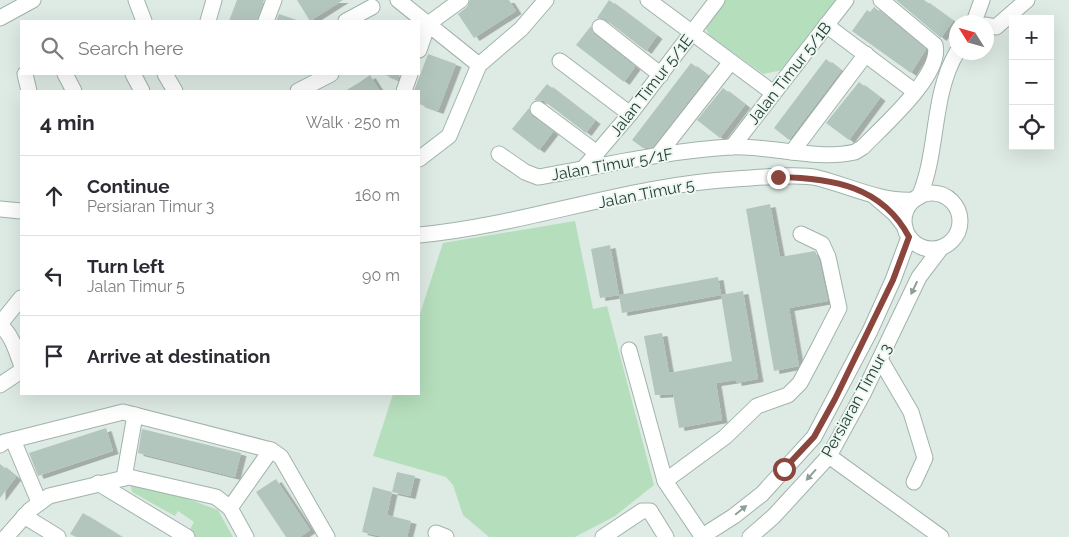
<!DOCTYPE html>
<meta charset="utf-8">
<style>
:root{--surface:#fff;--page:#f7f7f7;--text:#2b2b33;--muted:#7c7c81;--line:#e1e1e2}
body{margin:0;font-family:Raleway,sans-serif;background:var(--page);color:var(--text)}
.controls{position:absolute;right:15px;top:15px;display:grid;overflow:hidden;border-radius:0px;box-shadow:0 5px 20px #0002}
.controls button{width:45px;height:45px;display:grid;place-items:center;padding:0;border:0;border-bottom:1px solid var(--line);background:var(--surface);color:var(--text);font:25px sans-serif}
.compass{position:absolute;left:949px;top:15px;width:45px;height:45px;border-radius:50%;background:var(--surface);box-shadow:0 5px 20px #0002;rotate:307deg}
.stop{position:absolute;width:15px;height:15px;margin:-11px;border:4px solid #8a463d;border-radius:50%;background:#fff}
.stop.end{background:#8a463d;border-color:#fff;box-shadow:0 1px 5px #0008}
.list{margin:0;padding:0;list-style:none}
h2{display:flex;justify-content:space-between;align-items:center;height:65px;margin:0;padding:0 20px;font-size:21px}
h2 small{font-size:16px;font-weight:400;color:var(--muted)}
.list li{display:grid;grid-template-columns:32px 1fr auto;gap:15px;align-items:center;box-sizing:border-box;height:80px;padding:0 20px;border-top:1px solid var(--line)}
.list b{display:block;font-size:19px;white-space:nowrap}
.list p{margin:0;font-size:16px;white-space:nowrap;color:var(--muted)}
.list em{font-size:16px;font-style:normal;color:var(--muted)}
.icon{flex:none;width:28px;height:28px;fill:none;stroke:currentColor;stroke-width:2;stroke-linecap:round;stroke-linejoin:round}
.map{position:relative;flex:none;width:1069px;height:537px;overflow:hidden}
.search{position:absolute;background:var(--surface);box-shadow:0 5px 20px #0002;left:20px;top:20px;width:400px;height:55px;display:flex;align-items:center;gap:12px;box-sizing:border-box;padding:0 18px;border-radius:0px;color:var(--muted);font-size:19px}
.panel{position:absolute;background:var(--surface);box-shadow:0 5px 20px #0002;left:20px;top:90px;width:400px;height:305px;border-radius:0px}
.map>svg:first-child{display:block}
.green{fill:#b5debc}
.building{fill:#b3c6bd;filter:url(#shadow)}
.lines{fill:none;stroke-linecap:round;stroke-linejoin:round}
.minor-casing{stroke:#a1b3ab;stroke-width:17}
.minor{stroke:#fff;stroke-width:15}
.oneway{fill:#8e9e98}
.route{stroke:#8a463d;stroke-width:6}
.labels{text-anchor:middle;stroke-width:4;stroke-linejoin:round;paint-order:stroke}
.street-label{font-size:16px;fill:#1e3c31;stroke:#eef7f2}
</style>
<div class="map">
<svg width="1069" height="537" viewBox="0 0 1069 537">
<defs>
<filter id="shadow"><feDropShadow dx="5.5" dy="3" stdDeviation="0" flood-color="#0004"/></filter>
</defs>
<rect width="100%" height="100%" fill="#deebe4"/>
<g class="green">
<path d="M724 0H838L783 70 763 74 709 35 704 24Z"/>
<path d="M575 221 593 309 607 306 654 485 615 516 575 537H489L463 515 453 485 446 477 373 456 393 394H419V317L443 243Z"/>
<path d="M139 481 218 510 233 537H186L194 522 178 511 175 516 132 492 130 482Z"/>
</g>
<g class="building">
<path d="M237 0H264L257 21H229Z"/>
<path d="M297 0H343L310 21Z"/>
<path d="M470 0H509L516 11 474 38 458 14 467 7Z"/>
<path d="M609 0 657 36 646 51 606 20 597 18Z"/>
<path d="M896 0H924L953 21 941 38Z"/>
<path d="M874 7 926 49 911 73 852 31 867 10 870 12Z"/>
<path d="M279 14 297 20V21H276Z"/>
<path d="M591 26 594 34 635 67 624 82 576 45Z"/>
<path d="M428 54 456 64 438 111 419 104V91H414Z"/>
<path d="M826 59 841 71 789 140 774 128Z"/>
<path d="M691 63 708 76 653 147 643 148 632 140Z"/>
<path d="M383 74H400L398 80Z"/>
<path d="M370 75 380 91H345L360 82Z"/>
<path d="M859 82 880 98 849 140 826 123Z"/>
<path d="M547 84 595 121 586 133 544 101 534 100Z"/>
<path d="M723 88 745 105 720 138 697 120Z"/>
<path d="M529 108 532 116 553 132 539 150 512 129Z"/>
<path d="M770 204 780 257 815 251 819 260 828 301 789 308 799 366 774 371 746 209Z"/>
<path d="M610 245 619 295 600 298 591 249Z"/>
<path d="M718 277 721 295 622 313 619 295Z"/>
<path d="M743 291 758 379 736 383V380L716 383 722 420 679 428 673 394 655 395 644 336 662 333 669 373 732 361 721 295Z"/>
<path d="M106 428 113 451 38 476 29 453Z"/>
<path d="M142 429 241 453 235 477 138 453Z"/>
<path d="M0 464 16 477 0 498Z"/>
<path d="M397 472 415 476 410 496 392 492Z"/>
<path d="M276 479 310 530 300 537H286L256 492Z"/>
<path d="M373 487 392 492 387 515 411 521 407 537H383L362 532Z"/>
<path d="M83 513 101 524 122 537H76L70 534Z"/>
</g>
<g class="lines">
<defs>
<g id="minor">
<path d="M136 0 144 21"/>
<path d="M398 0 479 65"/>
<path d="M648 0 772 92"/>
<path d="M0 18 33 0"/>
<path d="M208 21 214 0"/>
<path d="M266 21 274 0"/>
<path d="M346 21 372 7"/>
<path d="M974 22 982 0"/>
<path d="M826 25 914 91"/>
<path d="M986 25 996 27 1027 0"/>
<path d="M600 27 661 75"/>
<path d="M419 50 428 24 461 0"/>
<path d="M560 61 630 114"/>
<path d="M25 74 29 91"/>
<path d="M65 74 74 91"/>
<path d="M133 74 142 91"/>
<path d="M165 74 175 91"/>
<path d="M298 91 331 74"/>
<path d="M404 91 410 74"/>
<path d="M538 109 597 153"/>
<path d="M732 147 846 0"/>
<path d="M792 152 866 54"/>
<path d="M499 154 525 172 538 177C602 166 665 151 730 147 771 145 815 161 855 152L863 147C883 126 943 74 935 45L881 0"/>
<path d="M658 155 730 63"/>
<path d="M419 159 449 136 479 65 521 29 546 0"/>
<path d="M583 169 630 114 717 0"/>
<circle cx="932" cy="221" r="28"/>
<path d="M874 196 895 214 905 227"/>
<path d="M919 197C939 151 931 96 957 52"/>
<path d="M0 209 21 211"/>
<path d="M419 235C525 225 628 185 735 179 757 178 798 173 818 178 850 186 880 202 914 200"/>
<path d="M0 324 21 298"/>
<path d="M0 325C12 335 16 350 21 364"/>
<path d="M629 350 665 481"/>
<path d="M880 359 911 412 925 458 914 482"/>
<path d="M0 385 21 371"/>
<path d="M13 440 39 502"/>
<path d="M0 445 4 442 123 412 271 450 281 457 327 537"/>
<path d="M829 456 941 537"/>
<path d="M124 478 135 415"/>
<path d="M98 483 187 537"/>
<path d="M230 508 271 450"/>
<path d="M24 516 58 537"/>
<path d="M436 533 446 537"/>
<path d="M702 536 665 481 725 437 757 406 788 395 800 383 818 349 839 308 828 257 822 244 801 234"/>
<path d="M6 537 30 510 49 496 129 477 216 497 230 508 246 537"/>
<path d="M603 537 642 511H650L666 537"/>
<path d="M701 537 734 516 762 494 814 437 870 331 893 280 909 237"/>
<path d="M750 537 774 516 829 456 863 394 919 277 941 248"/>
</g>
</defs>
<use href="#minor" class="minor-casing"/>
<use href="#minor" class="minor"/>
</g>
<defs><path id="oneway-solid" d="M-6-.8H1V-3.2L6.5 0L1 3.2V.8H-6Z" transform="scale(1.25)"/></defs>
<g class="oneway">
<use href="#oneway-solid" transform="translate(914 288) rotate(115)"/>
<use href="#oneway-solid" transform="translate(811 475) rotate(132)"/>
<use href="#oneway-solid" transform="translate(741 510) rotate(-39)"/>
</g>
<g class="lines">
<path class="route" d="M778 177C832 178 882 186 909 237L893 280 835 399 814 437 784 469"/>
</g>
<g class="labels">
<g class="street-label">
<text transform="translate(789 73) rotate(-52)" y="6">Jalan Timur 5/1B</text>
<text transform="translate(651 85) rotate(-52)" y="6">Jalan Timur 5/1E</text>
<text transform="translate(612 164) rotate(-10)" y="6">Jalan Timur 5/1F</text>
<text transform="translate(646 193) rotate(-11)" y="6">Jalan Timur 5</text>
<text transform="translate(856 400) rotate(-61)" y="6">Persiaran Timur 3</text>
</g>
</g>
</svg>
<div class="controls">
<button>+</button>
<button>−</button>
<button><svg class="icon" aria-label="locate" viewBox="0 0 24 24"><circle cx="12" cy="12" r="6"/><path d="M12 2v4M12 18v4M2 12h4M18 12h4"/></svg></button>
</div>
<svg class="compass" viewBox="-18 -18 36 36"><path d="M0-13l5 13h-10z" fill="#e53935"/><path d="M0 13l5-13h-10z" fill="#7c7c81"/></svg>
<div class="stop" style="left:784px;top:469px"></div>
<div class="stop end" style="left:778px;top:177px"></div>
<div class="search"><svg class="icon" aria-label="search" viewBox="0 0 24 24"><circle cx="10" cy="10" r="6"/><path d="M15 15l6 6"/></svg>Search here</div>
<section class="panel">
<h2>4 min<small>Walk · 250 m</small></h2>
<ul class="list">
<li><svg class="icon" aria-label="ahead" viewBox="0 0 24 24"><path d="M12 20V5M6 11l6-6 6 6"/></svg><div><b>Continue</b><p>Persiaran Timur 3</p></div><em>160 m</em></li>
<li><svg class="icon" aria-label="left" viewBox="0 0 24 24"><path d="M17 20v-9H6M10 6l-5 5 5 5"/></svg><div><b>Turn left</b><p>Jalan Timur 5</p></div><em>90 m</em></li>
<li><svg class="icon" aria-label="arrive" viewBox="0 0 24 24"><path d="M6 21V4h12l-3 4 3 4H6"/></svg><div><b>Arrive at destination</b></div></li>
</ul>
</section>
</div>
